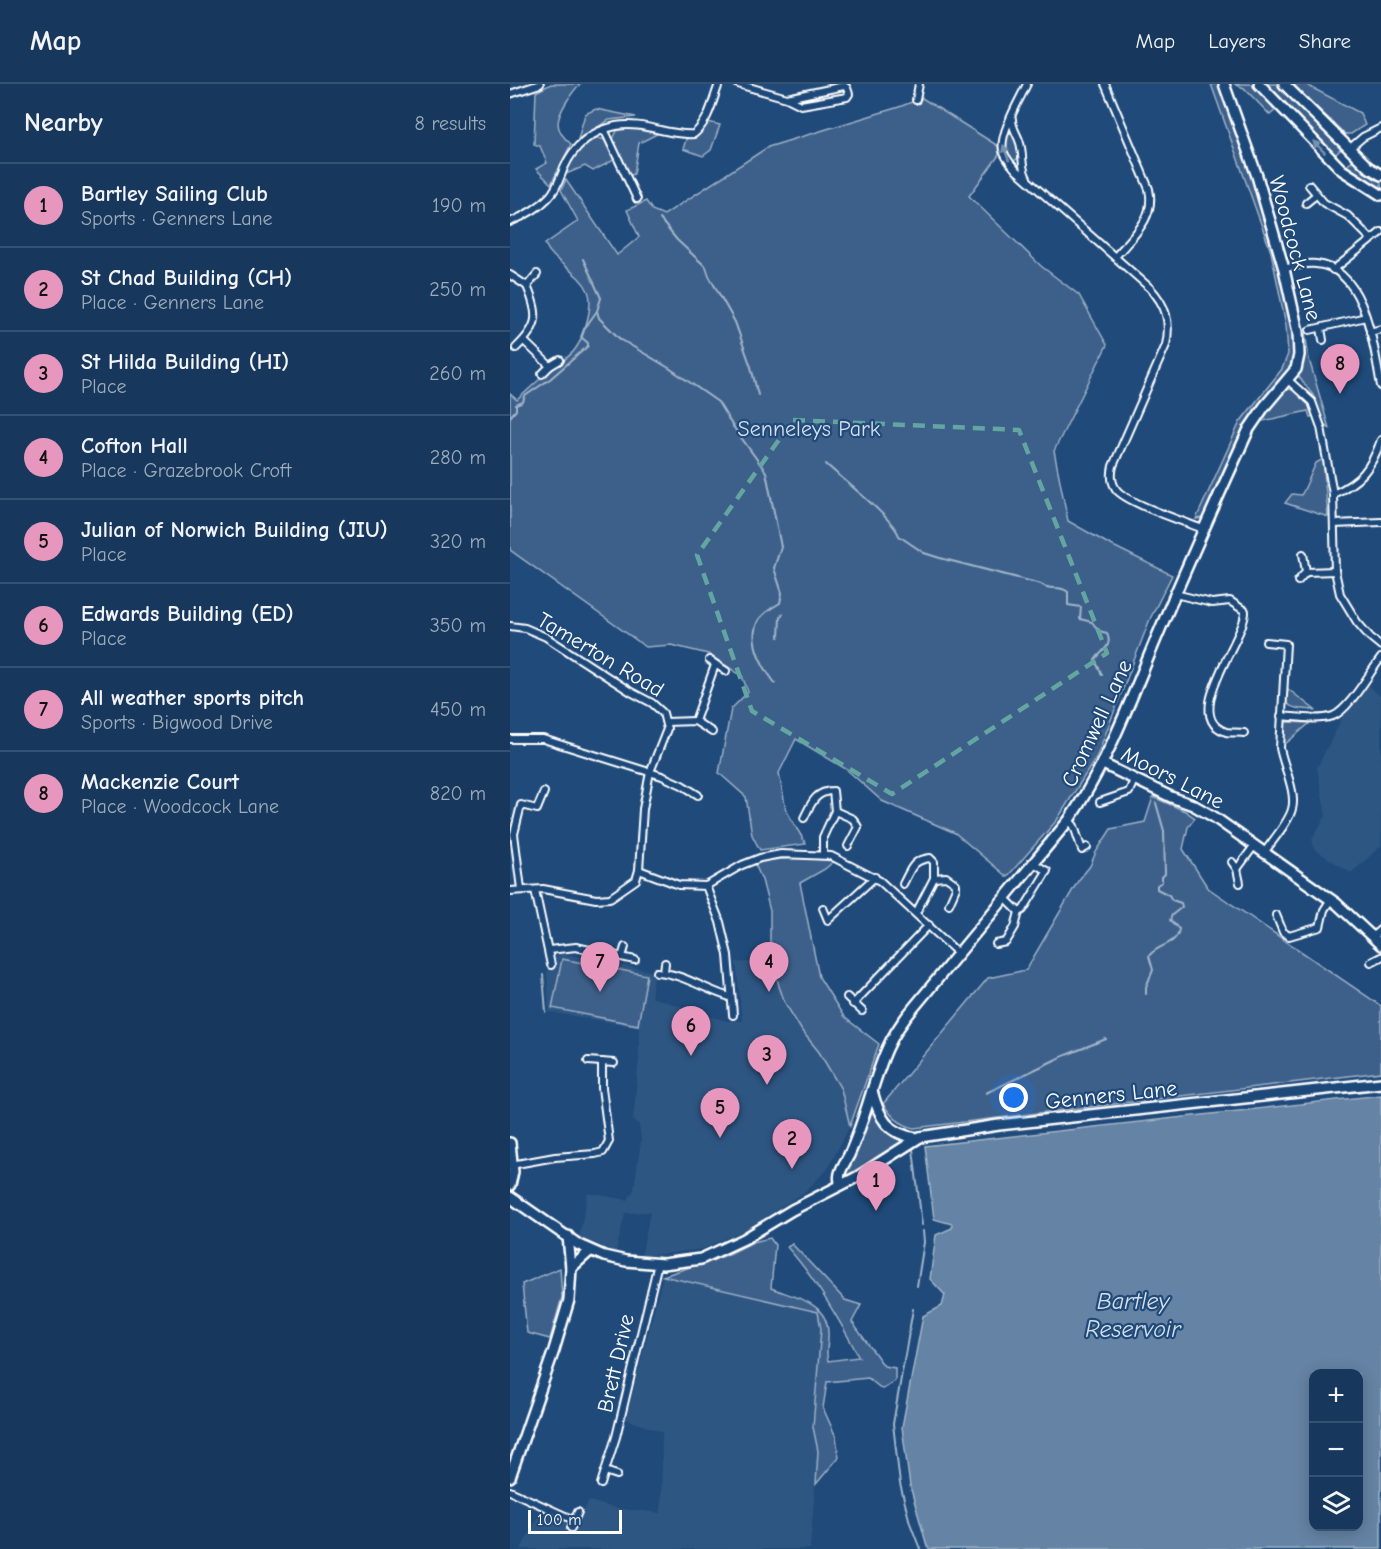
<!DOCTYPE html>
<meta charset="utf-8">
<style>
:root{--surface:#17385c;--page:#203f62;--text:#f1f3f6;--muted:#9eacbb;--line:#365272;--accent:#e797bd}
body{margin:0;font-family:"Comic Neue",sans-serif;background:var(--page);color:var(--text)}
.controls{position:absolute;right:18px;bottom:18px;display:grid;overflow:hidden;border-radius:12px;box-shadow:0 3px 15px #0003}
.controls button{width:54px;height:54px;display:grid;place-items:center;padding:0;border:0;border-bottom:2px solid var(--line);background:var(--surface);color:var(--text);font:30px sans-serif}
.scale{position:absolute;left:18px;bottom:15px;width:94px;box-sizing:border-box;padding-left:6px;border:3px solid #fff;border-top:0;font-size:16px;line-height:21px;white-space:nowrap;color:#fff;-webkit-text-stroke:4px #1f4a7a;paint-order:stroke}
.you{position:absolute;left:504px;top:1014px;width:21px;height:21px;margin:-15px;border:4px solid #fff;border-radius:50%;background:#1a73e8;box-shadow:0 0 0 9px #1a73e833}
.badge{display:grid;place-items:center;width:39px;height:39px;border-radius:50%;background:var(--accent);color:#111;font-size:20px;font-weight:700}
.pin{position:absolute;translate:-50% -50px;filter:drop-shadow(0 2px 3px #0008)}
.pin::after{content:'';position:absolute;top:32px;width:21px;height:18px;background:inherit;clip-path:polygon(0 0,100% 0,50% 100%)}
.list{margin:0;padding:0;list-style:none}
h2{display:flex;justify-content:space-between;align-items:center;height:78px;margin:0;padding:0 24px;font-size:26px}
h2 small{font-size:20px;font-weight:400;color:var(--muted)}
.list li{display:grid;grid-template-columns:39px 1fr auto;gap:18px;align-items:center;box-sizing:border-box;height:84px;padding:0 24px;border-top:2px solid var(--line)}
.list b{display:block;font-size:22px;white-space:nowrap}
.list p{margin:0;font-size:20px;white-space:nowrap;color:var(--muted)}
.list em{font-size:20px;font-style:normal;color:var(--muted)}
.icon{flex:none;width:33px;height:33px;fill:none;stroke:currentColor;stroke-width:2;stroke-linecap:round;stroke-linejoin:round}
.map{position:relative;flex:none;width:871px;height:1465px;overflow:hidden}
header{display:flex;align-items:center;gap:36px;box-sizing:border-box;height:84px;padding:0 30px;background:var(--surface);border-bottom:2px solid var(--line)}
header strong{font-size:28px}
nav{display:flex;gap:33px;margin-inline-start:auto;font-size:21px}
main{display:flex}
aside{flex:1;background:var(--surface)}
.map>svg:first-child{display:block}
.built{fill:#2e5683}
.green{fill:#3c618b;stroke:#9eb0c5;stroke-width:1.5}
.water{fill:#6583a4;stroke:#a3b5c8;stroke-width:1.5;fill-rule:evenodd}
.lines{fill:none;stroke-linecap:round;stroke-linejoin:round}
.stream{stroke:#a3b5c8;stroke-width:2}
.street-casing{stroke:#fff;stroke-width:10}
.secondary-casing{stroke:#fff;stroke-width:14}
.street{stroke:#1f4a7a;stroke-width:6}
.secondary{stroke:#1f4a7a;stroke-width:9}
.oneway{fill:#7992af}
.marked{fill:none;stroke:#63a6a1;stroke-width:4.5;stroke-dasharray:12 8;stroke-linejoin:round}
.labels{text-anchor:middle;stroke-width:4.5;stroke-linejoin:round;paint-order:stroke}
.street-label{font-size:22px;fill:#fff;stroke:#1f4a7a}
.park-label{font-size:22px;fill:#d8dfe8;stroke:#1f4a7a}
.water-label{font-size:24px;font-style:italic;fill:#d8e0e8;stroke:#1f4a7a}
</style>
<header>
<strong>Map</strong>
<nav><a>Map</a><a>Layers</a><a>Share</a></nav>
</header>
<main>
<aside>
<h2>Nearby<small>8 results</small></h2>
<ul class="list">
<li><span class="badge">1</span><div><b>Bartley Sailing Club</b><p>Sports · Genners Lane</p></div><em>190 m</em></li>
<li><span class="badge">2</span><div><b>St Chad Building (CH)</b><p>Place · Genners Lane</p></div><em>250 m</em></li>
<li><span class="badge">3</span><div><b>St Hilda Building (HI)</b><p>Place</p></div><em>260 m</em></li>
<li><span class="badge">4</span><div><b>Cofton Hall</b><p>Place · Grazebrook Croft</p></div><em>280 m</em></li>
<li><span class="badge">5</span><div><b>Julian of Norwich Building (JIU)</b><p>Place</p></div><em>320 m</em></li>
<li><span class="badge">6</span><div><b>Edwards Building (ED)</b><p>Place</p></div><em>350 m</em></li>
<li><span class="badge">7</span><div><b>All weather sports pitch</b><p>Sports · Bigwood Drive</p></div><em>450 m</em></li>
<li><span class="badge">8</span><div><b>Mackenzie Court</b><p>Place · Woodcock Lane</p></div><em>820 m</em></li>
</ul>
</aside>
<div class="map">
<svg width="871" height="1465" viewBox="0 0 871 1465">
<rect width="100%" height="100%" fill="#1f4a7a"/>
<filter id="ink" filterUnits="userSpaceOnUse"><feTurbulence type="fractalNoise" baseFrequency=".0167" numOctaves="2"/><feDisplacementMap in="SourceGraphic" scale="12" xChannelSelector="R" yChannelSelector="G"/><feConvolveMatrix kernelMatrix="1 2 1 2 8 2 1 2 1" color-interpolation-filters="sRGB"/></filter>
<g filter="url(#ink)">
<g class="built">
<path d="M858 601 871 613V762L841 789 804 765 802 754 816 732 807 684 832 634Z"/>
<path d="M50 869 140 887 144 891 141 913 216 937H232L226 878 263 879 269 902 292 947 309 968 331 1005 340 1042 317 1086 293 1109 235 1146 192 1165 131 1173 140 1128 115 1129 106 1168 69 1153 78 1109 118 1116 124 1105 131 1057 129 1041 123 1036 129 974V943L39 928 37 882Z"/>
<path d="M153 1192 308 1228 311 1245 303 1343 308 1367 300 1465H11L31 1426 66 1442 79 1417 104 1424 151 1429 152 1348 116 1335Z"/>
</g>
<g class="green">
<path d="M41 0H70C62 8 49 27 48 39 48 47 55 55 61 60L41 100 26 85 37 79 30 62 24 60 26 8Z"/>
<path d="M701 0H712L766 165 785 251 783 280 780 287 769 300 698 427 694 434 686 435 730 338 772 285 778 270 776 241 761 168Z"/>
<path d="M724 0H744L767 25 760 31 734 4Z"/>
<path d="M755 0H767L832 64 826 70H823Z"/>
<path d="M782 0H795L850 29 855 41 841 50H835Z"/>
<path d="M412 14 488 62 489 71 459 112 531 182 569 211 597 261 544 367 558 437 597 459 662 491 640 535 587 672 547 736 497 793 445 749 372 717 336 685 286 655 269 689 276 726 296 760 250 766 242 751 236 713 209 689 221 625 238 608 232 592 198 570 161 561 136 563 0 466V310L7 316C17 307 27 297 38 288 47 280 60 274 66 264 74 253 84 220 78 207 69 187 43 179 35 160L68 137 51 106 56 96 107 171 129 153 117 126 136 117 142 126 154 131 258 63 389 23Z"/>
<path d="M86 25 126 33 99 36 68 55 75 30Z"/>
<path d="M198 38 210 41 201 66 193 72 173 65 176 55 186 52Z"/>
<path d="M116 44H131L149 49 129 59 124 90 118 92 102 57 107 47Z"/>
<path d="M501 49C509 54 508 65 509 73L503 78 495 69 494 53Z"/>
<path d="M85 53 95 56 104 76 83 87 75 82 56 90C57 77 74 60 85 53Z"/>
<path d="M844 75 871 94V107L855 98 836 83Z"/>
<path d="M795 248 799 275 819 344 812 338 803 311 789 293 793 254Z"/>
<path d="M780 305C793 309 800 319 804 332L800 333 798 327 753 337 751 335 771 308Z"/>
<path d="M813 375 818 433 775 419 782 410 791 411 793 408 806 379Z"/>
<path d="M778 605 805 626C795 625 784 626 776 619Z"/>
<path d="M777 638 800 639 774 661 775 639Z"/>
<path d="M643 713 675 727 685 734 678 743 673 765 698 804 871 922V988L404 1044C389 1040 382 1033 373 1020L478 894 516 886 568 797 580 782 586 768 601 745 635 738Z"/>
<path d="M294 774 324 777 315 785 290 799 309 893 334 933 369 960 340 1042 331 1005 309 968 292 947 275 919 269 902 260 867V827L252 796 245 780 256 776Z"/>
<path d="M52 875 137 891 128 941 42 924Z"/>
<path d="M361 1027 398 1057 345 1091 336 1094 334 1089 358 1029Z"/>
<path d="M260 1154 265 1161 261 1204C283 1213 317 1217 318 1248 319 1258 315 1267 318 1277L349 1273C329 1235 306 1195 277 1163L282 1160 335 1216 351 1221 342 1238 374 1282 385 1284V1297L372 1305 358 1294 317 1298 313 1324 326 1353 329 1373 306 1400 308 1367 303 1343 311 1245 308 1228 153 1192 217 1171 243 1158Z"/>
<path d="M50 1184 52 1213 40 1255 17 1249 12 1200Z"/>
</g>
<path class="water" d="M871 1011V1465H420L417 1462 400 1402 392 1343 413 1232 432 1222 435 1211 420 1195 426 1151 442 1144V1140L424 1135 415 1062ZM804 1290H848V1442H804Z"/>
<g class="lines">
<g class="stream">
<path d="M150 135 167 156 196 183 199 192 225 238 241 283 248 311"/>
<path d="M73 175 91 214 87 227 89 234 110 255 159 284 208 318 222 341 256 388 271 463 264 484 272 509 270 519C263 523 252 530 248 537 237 558 253 583 265 599"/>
<path d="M0 333 6 326V321L13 318 15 312 40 295 78 262V259L71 253 74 245 87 227"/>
<path d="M316 380C332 395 384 435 389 452L414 469 430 474 531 500C540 508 549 500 558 508V521L571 523 570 535 582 538 589 547 597 549C603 563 592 566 585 576L592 591"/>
<path d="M269 553 270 533 273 530"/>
<path d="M33 891 36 928"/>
<path d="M636 910V903L643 886 639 872C647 860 667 862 669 845L660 836 662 831 672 823 671 819 662 816 659 811 647 805V801L652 798V793L655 790 654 747 646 719"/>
<path d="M476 1009 551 973 596 955"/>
<path d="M403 1065 412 1141"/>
<path d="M407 1202 414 1158 413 1147"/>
<path d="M403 1225 383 1340 390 1400 400 1439 410 1465"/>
</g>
<defs>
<g id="street">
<path d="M228 0 277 14 334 2 337 4 339 10 337 13 291 21 277 14"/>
<path d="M517 0C510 15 489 50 493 66 495 74 501 80 506 86L640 204C656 221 661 238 656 261L603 382C601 390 601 398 606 405 614 418 675 438 693 445"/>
<path d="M595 0 639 105C646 134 623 152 605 173"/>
<path d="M0 10 30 0"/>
<path d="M406 16 409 0"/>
<path d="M502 35C502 45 508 51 510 59 514 73 510 81 517 94"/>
<path d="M94 45 127 115"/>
<path d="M839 65 853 53 871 44"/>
<path d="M799 101 814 119 838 132 861 155"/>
<path d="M796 119 806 111"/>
<path d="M0 138C14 132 28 125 39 113 47 105 50 94 54 84 64 61 82 47 106 42 134 37 157 52 184 50 199 37 202 18 209 0"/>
<path d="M774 185C784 182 795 179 806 180 856 184 864 265 871 302"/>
<path d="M823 186 871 148"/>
<path d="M0 191 17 202 27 190"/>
<path d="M811 244 813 256"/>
<path d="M800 246 856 233"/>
<path d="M860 248 871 245"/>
<path d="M14 257 40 282 32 290"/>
<path d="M6 264C30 241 29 231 17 202"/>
<path d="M40 282 50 276"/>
<path d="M778 296 802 318 811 343 823 410 825 487 830 510 847 538 860 553 871 562"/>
<path d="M823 410C850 398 861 385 871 356"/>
<path d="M824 440 871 438"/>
<path d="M796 488 825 487"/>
<path d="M788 497 796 488 793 470"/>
<path d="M665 510 702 519 720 517 735 527C737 553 669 632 716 648 721 649 729 648 734 649"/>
<path d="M0 542 15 544 36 553 121 608 142 619 153 629 157 645 140 688 133 725 129 786 126 796 100 814 86 815 33 805 0 807"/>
<path d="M199 576 216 587"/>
<path d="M771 632C787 633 808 637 823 632 839 626 860 588 871 574"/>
<path d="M185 637 205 581"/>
<path d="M156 638 185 637 202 648"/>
<path d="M0 655H33L152 692 172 701 188 711"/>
<path d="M590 718 619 708 624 696"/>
<path d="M294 734C301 720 305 707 323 707L325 727 343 735 348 743 338 762"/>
<path d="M559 736 564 742 572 766 577 763"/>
<path d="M754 769C762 757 779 738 782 725 787 709 773 681 770 664L776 560 756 558"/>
<path d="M313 771V753L325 727"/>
<path d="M722 778 727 785 730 799"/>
<path d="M727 785 744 762"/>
<path d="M129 786 169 801 196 802 232 781 250 774 271 770 321 772 370 797 449 870"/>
<path d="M393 800C401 785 402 776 420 774L424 778V794L436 793 446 800V804L439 820"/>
<path d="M196 802 210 838 218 871 223 931"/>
<path d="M11 805 4 750 11 721 27 725 34 708"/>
<path d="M25 806 41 881"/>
<path d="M495 814 509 828 513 826 537 787 525 780"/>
<path d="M313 824 318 836 365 793"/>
<path d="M406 829 424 794"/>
<path d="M766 831 773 848 779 852 810 843 814 826 821 815"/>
<path d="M863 852 871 845"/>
<path d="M486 860 496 858 505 843 509 828"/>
<path d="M39 866 66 863 125 876"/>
<path d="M112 873 115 863"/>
<path d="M861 878 871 873"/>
<path d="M147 888C174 890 195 906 220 913"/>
<path d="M154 888 155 879"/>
<path d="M337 913 352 927"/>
<path d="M343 920 419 841"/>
<path d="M78 977 104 979"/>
<path d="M1 1081 45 1073 85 1070 93 1068 99 1057 92 1004V978"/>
<path d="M107 1391 95 1387 106 1353 148 1179"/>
<path d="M91 1400 95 1387"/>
<path d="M0 1407 64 1436"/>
<path d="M61 1444 68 1428"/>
</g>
<g id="secondary">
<path d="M749 0 832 86 871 111"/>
<path d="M774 0 858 83 871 91"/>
<path d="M593 680 661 713 683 721 704 733 827 820 871 861"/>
<path d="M362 1007C369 1033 377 1050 407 1054"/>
<path d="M0 1059 3 1088 0 1101"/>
<path d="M331 1101C326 1090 334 1081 339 1071 355 1037 362 999 377 965 384 949 394 935 405 922L559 736C597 680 620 617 646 555 676 484 707 415 739 345L754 323 786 285 789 271 788 248 774 185 747 92 714 0"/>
<path d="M0 1113 69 1161 94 1172 116 1177 153 1180 191 1175 234 1155 282 1126 347 1093 410 1053 489 1041 871 999"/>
<path d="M61 1184 80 1167"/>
<path d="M0 1393 44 1266 59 1216 61 1184 58 1152"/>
</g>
</defs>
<use href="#street" class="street-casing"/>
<use href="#secondary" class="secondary-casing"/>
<use href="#street" class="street"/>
<use href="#secondary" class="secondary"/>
</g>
<defs><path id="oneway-solid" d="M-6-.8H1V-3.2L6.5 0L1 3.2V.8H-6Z" transform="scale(1.5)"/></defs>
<g class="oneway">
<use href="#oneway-solid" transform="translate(809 63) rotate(-135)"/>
<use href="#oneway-solid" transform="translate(496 69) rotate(-110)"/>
</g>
</g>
<path class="marked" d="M283 336 509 346 597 569 382 710 242 627 187 471Z"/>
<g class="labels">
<g class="street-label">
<text transform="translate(786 164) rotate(75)" y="8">Woodcock Lane</text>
<text transform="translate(91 570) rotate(31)" y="8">Tamerton Road</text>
<text transform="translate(586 639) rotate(-65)" y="8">Cromwell Lane</text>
<text transform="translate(663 693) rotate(27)" y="8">Moors Lane</text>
<text transform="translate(601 1010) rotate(-6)" y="8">Genners Lane</text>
<text transform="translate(105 1279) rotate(-77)" y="8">Brett Drive</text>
</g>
<g class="park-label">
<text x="299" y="352">Senneleys Park</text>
</g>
<g class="water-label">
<text x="623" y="1225">Bartley<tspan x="623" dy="28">Reservoir</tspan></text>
</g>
</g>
</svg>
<div class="controls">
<button>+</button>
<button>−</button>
<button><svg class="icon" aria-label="layers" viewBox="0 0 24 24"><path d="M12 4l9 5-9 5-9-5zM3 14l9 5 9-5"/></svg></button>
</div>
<div class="scale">100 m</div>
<div class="you"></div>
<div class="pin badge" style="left:366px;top:1127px">1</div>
<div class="pin badge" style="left:282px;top:1085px">2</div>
<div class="pin badge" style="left:257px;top:1001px">3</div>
<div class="pin badge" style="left:259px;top:908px">4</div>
<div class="pin badge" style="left:210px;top:1054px">5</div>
<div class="pin badge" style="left:181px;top:972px">6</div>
<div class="pin badge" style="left:90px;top:908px">7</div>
<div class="pin badge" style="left:830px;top:310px">8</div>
</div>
</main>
